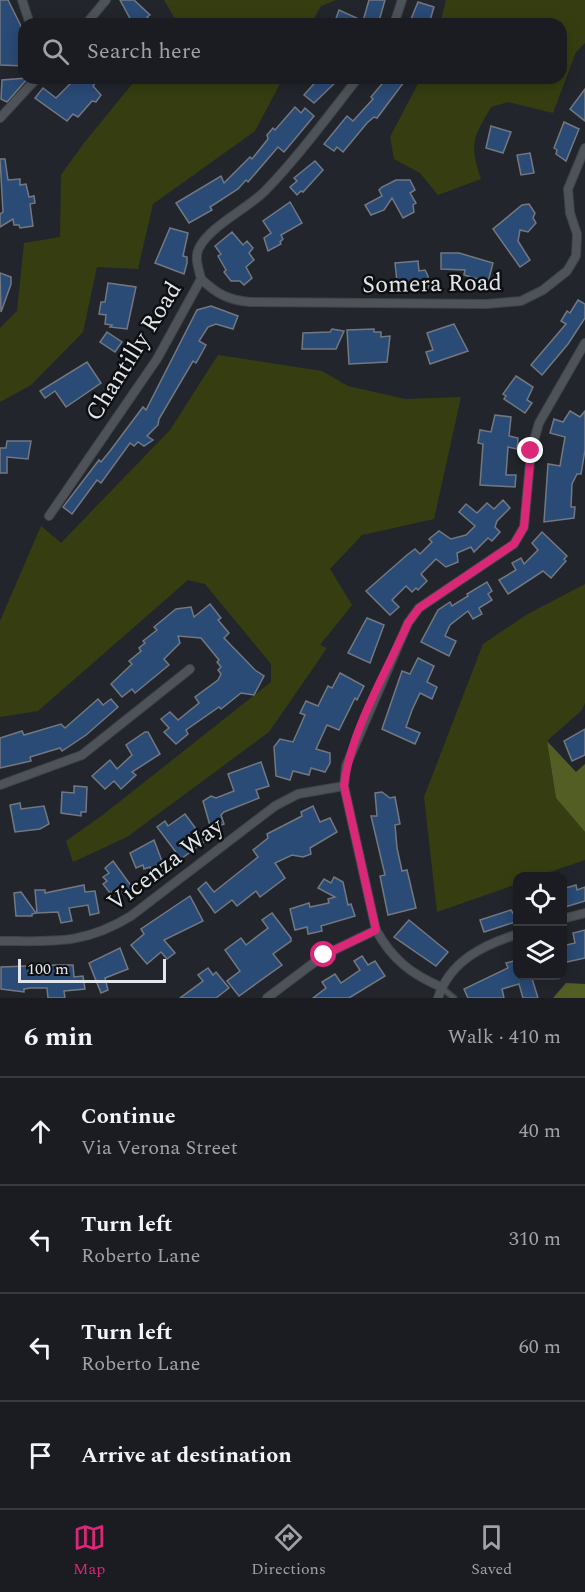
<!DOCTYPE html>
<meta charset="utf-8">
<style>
:root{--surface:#1a1c21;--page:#27292e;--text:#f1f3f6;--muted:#9fa1a5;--line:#383a3f;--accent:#db2777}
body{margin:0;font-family:Spectral,serif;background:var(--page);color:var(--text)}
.controls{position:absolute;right:18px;bottom:18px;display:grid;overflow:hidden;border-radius:12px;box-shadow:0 3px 15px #0003}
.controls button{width:54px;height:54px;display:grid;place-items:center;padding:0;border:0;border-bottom:2px solid var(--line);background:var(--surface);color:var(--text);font:30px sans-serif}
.scale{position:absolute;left:18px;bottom:15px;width:148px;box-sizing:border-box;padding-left:6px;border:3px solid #e3e6ea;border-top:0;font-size:16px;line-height:21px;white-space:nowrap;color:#e3e6ea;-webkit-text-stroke:4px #0d0f11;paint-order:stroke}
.stop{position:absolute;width:18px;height:18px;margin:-14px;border:4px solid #db2777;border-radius:50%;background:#fff}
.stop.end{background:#db2777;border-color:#fff;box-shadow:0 2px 6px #0008}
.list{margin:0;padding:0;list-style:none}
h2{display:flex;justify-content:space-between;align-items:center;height:78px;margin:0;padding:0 24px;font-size:26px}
h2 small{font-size:20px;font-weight:400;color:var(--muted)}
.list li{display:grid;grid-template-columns:39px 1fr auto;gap:18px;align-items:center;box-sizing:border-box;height:108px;padding:0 24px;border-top:2px solid var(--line)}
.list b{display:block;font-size:22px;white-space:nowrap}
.list p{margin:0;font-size:20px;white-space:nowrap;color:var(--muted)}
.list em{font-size:20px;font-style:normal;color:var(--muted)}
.icon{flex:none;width:33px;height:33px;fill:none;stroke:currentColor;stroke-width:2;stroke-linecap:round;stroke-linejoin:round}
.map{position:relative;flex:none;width:585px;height:998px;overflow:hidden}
.search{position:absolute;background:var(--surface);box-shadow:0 3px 15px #0003;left:18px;right:18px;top:18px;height:66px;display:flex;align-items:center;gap:15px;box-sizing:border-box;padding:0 21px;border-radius:18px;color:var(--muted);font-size:22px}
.sheet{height:510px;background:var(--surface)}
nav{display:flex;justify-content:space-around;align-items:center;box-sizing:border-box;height:84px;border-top:2px solid var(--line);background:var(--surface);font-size:16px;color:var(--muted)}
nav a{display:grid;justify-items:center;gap:3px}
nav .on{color:var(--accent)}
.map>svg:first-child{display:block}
.green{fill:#363e11}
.forest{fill:#535e24}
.building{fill:#2a4b76;stroke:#737880;stroke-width:1.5}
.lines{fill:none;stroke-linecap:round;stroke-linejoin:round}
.service-casing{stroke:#3f4347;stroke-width:7}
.minor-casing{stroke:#3f4347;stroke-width:10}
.service{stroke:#4e535a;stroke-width:4}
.minor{stroke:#4e535a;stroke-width:8}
.route{stroke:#db2777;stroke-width:8}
.labels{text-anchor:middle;stroke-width:5;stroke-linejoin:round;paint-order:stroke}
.street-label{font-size:24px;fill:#e3e6ea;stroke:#0d0f11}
</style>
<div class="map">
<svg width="585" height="998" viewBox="0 0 585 998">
<rect width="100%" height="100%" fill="#22262c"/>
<g class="green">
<path d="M164 0H336L321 6 311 24H178Z"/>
<path d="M446 0H585V43L576 52 553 113 508 102 491 107C473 138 469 144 481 179L438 195 420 173 394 159 390 137 421 78H561V24H440Z"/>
<path d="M137 78H167L170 81 172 78H283L255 131 153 204 138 269 97 267 83 332 31 385 0 402V328L17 311 24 243 60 237 61 175 84 143Z"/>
<path d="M218 355 322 371 348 386 405 399 461 397 434 519 362 535 330 569 352 605 320 645 327 648 269 732 127 837 73 862 66 841 104 814 271 682V664L205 584 188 580 38 711 0 717V621L41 526 61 543 170 430Z"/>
<path d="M585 584V703L582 710 547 741 556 798 585 832V860L538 876H518L517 884 437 912 424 797 483 644 526 615Z"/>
</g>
<g class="forest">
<path d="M547 741 576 772 585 764V832L556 798Z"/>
<path d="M566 983 585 984V998H553Z"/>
</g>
<g class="building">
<path d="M0 0H8L20 24 24 36V66L0 65Z"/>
<path d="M120 0H134L150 15 147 17 155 24H133Z"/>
<path d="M369 0H385L379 21 373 19 369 24H334L339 10 363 21Z"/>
<path d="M418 2 434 7 429 24H409Z"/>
<path d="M28 78 7 102 1 99 2 80Z"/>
<path d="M76 78H99L93 86 101 95 96 102 92 101 78 117 73 114 67 121 35 98 43 88 56 98Z"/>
<path d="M319 78H340L314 103 304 95Z"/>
<path d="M387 78H407L377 118 374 117 367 123 343 152 337 147 334 151 324 144 347 116 353 121 373 99 371 97Z"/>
<path d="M585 89V121L570 109Z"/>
<path d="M295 107 301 113 305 108 314 116 284 152 278 147 248 182 246 180 238 189 210 207 212 210 189 223 176 203 221 176 224 183 250 157 252 159 268 139 267 135 273 128 275 130Z"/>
<path d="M564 122 579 129 566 161 556 154 557 150 554 148Z"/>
<path d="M491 126 511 132 503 153 486 148Z"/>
<path d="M530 153 534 173 521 175 517 155Z"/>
<path d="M0 159H5L8 180 20 179V185L26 184 29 197 34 196 35 203 30 204 33 226 20 228 19 225H14L13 219 0 227V214L3 212Z"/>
<path d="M315 161 323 170 303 192 301 191 297 195 290 187 297 181 294 178Z"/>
<path d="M396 180H410L415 190 410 193 416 203 413 205 414 212 403 218 392 198 384 210 371 215 365 205 382 196 379 190 382 187Z"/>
<path d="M290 202 302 223 281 235 283 239 280 242 281 244 268 251 264 238 271 233 263 221Z"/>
<path d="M529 204 535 213 533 218 536 223 528 232 520 230 518 241 530 260 520 267 493 229 522 205Z"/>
<path d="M170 228 188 233 183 256 187 257V263L184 274 155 263Z"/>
<path d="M232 232 243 245 247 241 253 248 249 253 254 260 246 267 252 278 244 285 240 281H231L224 272 226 270 218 256 221 254 215 246Z"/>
<path d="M441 253H459L493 263 488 282 464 275 465 270 441 269Z"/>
<path d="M418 261 419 271 425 270 428 276 429 290 419 291 418 283 397 282 395 263Z"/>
<path d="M0 273 11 277V284L1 312Z"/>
<path d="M108 283 136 287 127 329 110 327 112 325 105 324 106 315 99 314 101 302H105Z"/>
<path d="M578 300 585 304V318L568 344 542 375 531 365 566 324 561 321 567 311 570 313Z"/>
<path d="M211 306 238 316 233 329 216 324 208 327 199 341 206 345 200 356 196 363 193 361 159 419 158 425 147 436 153 440 144 446 138 442 134 446 130 443 101 483 97 480 72 514 63 507 99 460 101 462 110 451 143 407 146 410 197 310Z"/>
<path d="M454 324 468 351 430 364 426 352 433 350 427 333Z"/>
<path d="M332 329 344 331 336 349H302L303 333 330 332Z"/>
<path d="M374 329V332H381V337L390 336 387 362 349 364 347 330Z"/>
<path d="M107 332 122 342 115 352 100 342Z"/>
<path d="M87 362 101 383 66 407 55 391 45 398 40 391Z"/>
<path d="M516 376 533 387 527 400 532 403 525 413 504 399 506 396 503 394Z"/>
<path d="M570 411 580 417 585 411V450L581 474H577L572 484 571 507H575L574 518 544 522 548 464 560 466 565 437 550 433 554 419 563 422Z"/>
<path d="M495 415 511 417 509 436 518 438 517 449 508 447 506 475H516L515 487 480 485 483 444 478 443 480 430 491 432Z"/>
<path d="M7 441H31L28 459 7 457V473H0V448H6Z"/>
<path d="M503 500 510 508 497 521 495 527 500 532 492 541 488 538 474 552 471 547 457 553 458 562 446 567 436 559 421 574 427 581 418 590 416 588 412 592 406 586 392 600 399 607 390 615 366 591 407 555 415 549 420 554 432 542 429 539 439 531 451 539 466 535 475 526 459 512 466 504 477 513 487 503 494 509Z"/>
<path d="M542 532 567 556 564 559 566 561 551 578 543 571 508 594 499 580 516 570 512 563 521 558 524 564 538 550 532 543Z"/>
<path d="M487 582 492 591 488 594 492 600 479 608 482 614 473 619 468 611 450 625 445 636 456 641 449 656 421 642 438 610 450 602 452 606 468 596 467 594Z"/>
<path d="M210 604 221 618 218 620 229 633 224 638 255 670 264 676 254 695 241 693 221 709 219 707 186 730 188 734 176 744 164 732 169 728 161 719 170 712 178 720 199 703 195 697 218 680 221 674 218 670 221 667 217 662 219 660 201 638 178 636 180 643 164 659 169 665 135 693 132 689 122 697 111 684 132 664 129 661 141 651 139 648 145 643 143 641 157 630 154 627 176 609 191 607 194 617Z"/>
<path d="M367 618 384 625 370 663 348 653Z"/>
<path d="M418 658 434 666 427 682 437 687 432 699 420 693 412 710 406 727 420 733 415 744 382 729 402 671 410 674Z"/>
<path d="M340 673 364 686 357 700 355 698 339 730 327 725 316 749 330 753V763L325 772 311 768 309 775 293 771 290 780 276 776 274 747 280 739 293 742 305 715 300 713 306 701 318 706 328 686 332 688Z"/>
<path d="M98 699 103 705 111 699 118 707 86 735 62 751 60 748 30 757 31 761 0 768V738L22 731 24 735 61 724 65 728Z"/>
<path d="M585 729V755L572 761 564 741Z"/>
<path d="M145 732H148L160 754 132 772 136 775 121 789 114 781 105 789 92 776 110 760 117 769 132 755 126 745Z"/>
<path d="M261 762 269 786 256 790 259 798 224 812 221 815 224 824 211 829 203 801 211 796 216 798 234 791 228 774Z"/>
<path d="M74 786 87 787 86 812H81V816L61 813 62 792 74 793Z"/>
<path d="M382 792 390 798 395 797 400 824 395 825 397 848 402 871 407 870 416 908 388 915 380 876 385 875 371 816H377L375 793Z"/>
<path d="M20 803 21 809 44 806 49 824 40 829 15 832 10 805Z"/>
<path d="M313 806 320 822 330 818 337 832 310 848 311 854 303 857 292 855 275 863 285 878 260 897 256 891 237 906 232 900 215 913 198 889 206 882 214 892 258 857 253 850 268 838 267 834 302 816 301 812Z"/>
<path d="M185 814 205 841 181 859 157 827 165 821 168 826Z"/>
<path d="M154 840 165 869 152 874 150 867 144 869 143 865 136 868 130 853Z"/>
<path d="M113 861 132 887 122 894 117 888 110 893 103 884 107 881 103 877 109 873 105 868Z"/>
<path d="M334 877 343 882 348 905 351 904 355 916 321 926 322 931 308 934 307 927 295 930 290 909 309 903 310 907 329 903 328 899 335 897 318 888 324 879 331 883Z"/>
<path d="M84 885 85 892 95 891 99 913 90 915 88 905 69 908 72 921 61 923 58 912 37 913 35 890H45V893Z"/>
<path d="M576 885 577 890 585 887V901L562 908V889Z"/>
<path d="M21 892 36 913 32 914V916H16L14 893Z"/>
<path d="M190 896 203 921 164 940 175 953 167 959 161 952 147 964 131 945 144 934 141 929Z"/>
<path d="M511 910 518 921 484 932 480 920Z"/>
<path d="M272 913 291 938V941L273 954 282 965 239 996 227 981 240 971 225 950 241 938 246 945 268 928 262 920Z"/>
<path d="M409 920 448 952 436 966 394 937Z"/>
<path d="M585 930V958L562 963V946L575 943 573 933Z"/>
<path d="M120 948 128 969 105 978 108 990 101 993 89 963Z"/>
<path d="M362 956 368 965 375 961 385 976 349 998H313L326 988 322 982 335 974 341 983 360 970 354 961Z"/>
<path d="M518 960V975H531L538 998H523L519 984 502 989 504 998H468L464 989 508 968 506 963Z"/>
<path d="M56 965H73L74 977 83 976 85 989 64 991 65 998H48L47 988H30L24 989V992L1 989V967Z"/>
<path d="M208 968 213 975 216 972 229 988 216 998H180L203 981 198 975Z"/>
</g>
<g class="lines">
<defs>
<path id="service" d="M442 988 454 998"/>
<g id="minor">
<path d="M22 0 30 24"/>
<path d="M86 24 106 0"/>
<path d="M394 24 402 0"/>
<path d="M0 118 37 78"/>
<path d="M201 279C217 294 228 300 250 302L486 304 521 301 543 290 567 271 576 256 577 234 570 213 568 189 585 148"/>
<path d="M49 516 157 359 201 279C199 269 194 258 199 248 210 226 247 209 265 191 299 156 328 116 358 78"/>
<path d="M0 785 82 755 190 669"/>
<path d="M562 919 585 913"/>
<path d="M0 941C53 941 84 945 131 916L275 806 298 794 344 786"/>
<path d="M441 987C411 974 392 959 376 930L344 786 346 766 408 623 419 608 514 544 524 527 531 451 539 423 585 343"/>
<path d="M267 998 324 955 376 930"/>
<path d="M438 998C450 961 483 945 518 934"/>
</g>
</defs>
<use href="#service" class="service-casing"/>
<use href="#minor" class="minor-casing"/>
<use href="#service" class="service"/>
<use href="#minor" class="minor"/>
</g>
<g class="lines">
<path class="route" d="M324 955 376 930 344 786C350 732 386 673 408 623L419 608 514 544 524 527 531 451"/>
</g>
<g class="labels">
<g class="street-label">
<text transform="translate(432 283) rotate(-1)" y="8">Somera Road</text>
<text transform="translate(133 351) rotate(-58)" y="8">Chantilly Road</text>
<text transform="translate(165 864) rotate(-37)" y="8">Vicenza Way</text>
</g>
</g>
</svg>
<div class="controls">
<button><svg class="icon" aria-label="locate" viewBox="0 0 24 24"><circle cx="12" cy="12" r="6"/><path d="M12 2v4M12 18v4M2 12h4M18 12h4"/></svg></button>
<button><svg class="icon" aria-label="layers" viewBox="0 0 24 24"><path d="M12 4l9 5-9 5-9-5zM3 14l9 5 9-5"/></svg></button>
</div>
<div class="scale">100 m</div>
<div class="stop" style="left:324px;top:955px"></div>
<div class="stop end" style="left:531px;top:451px"></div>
<div class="search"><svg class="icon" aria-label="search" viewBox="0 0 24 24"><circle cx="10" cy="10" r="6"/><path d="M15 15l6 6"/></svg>Search here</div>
</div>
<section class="sheet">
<h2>6 min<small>Walk · 410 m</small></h2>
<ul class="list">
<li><svg class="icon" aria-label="ahead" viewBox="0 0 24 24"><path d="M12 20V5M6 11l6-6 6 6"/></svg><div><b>Continue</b><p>Via Verona Street</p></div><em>40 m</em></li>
<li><svg class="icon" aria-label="left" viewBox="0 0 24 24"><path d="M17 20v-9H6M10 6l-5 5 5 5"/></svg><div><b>Turn left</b><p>Roberto Lane</p></div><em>310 m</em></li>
<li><svg class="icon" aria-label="left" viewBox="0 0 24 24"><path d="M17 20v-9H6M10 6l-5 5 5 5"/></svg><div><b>Turn left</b><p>Roberto Lane</p></div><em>60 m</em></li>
<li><svg class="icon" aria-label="arrive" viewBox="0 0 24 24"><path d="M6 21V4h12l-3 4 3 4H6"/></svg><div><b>Arrive at destination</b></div></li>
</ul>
</section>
<nav>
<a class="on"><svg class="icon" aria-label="map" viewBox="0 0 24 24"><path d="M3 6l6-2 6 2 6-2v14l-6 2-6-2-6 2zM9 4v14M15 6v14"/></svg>Map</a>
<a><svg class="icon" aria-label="directions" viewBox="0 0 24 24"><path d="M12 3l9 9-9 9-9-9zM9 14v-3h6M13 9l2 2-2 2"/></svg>Directions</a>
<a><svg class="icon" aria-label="saved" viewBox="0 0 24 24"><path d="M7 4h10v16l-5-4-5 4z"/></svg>Saved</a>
</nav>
